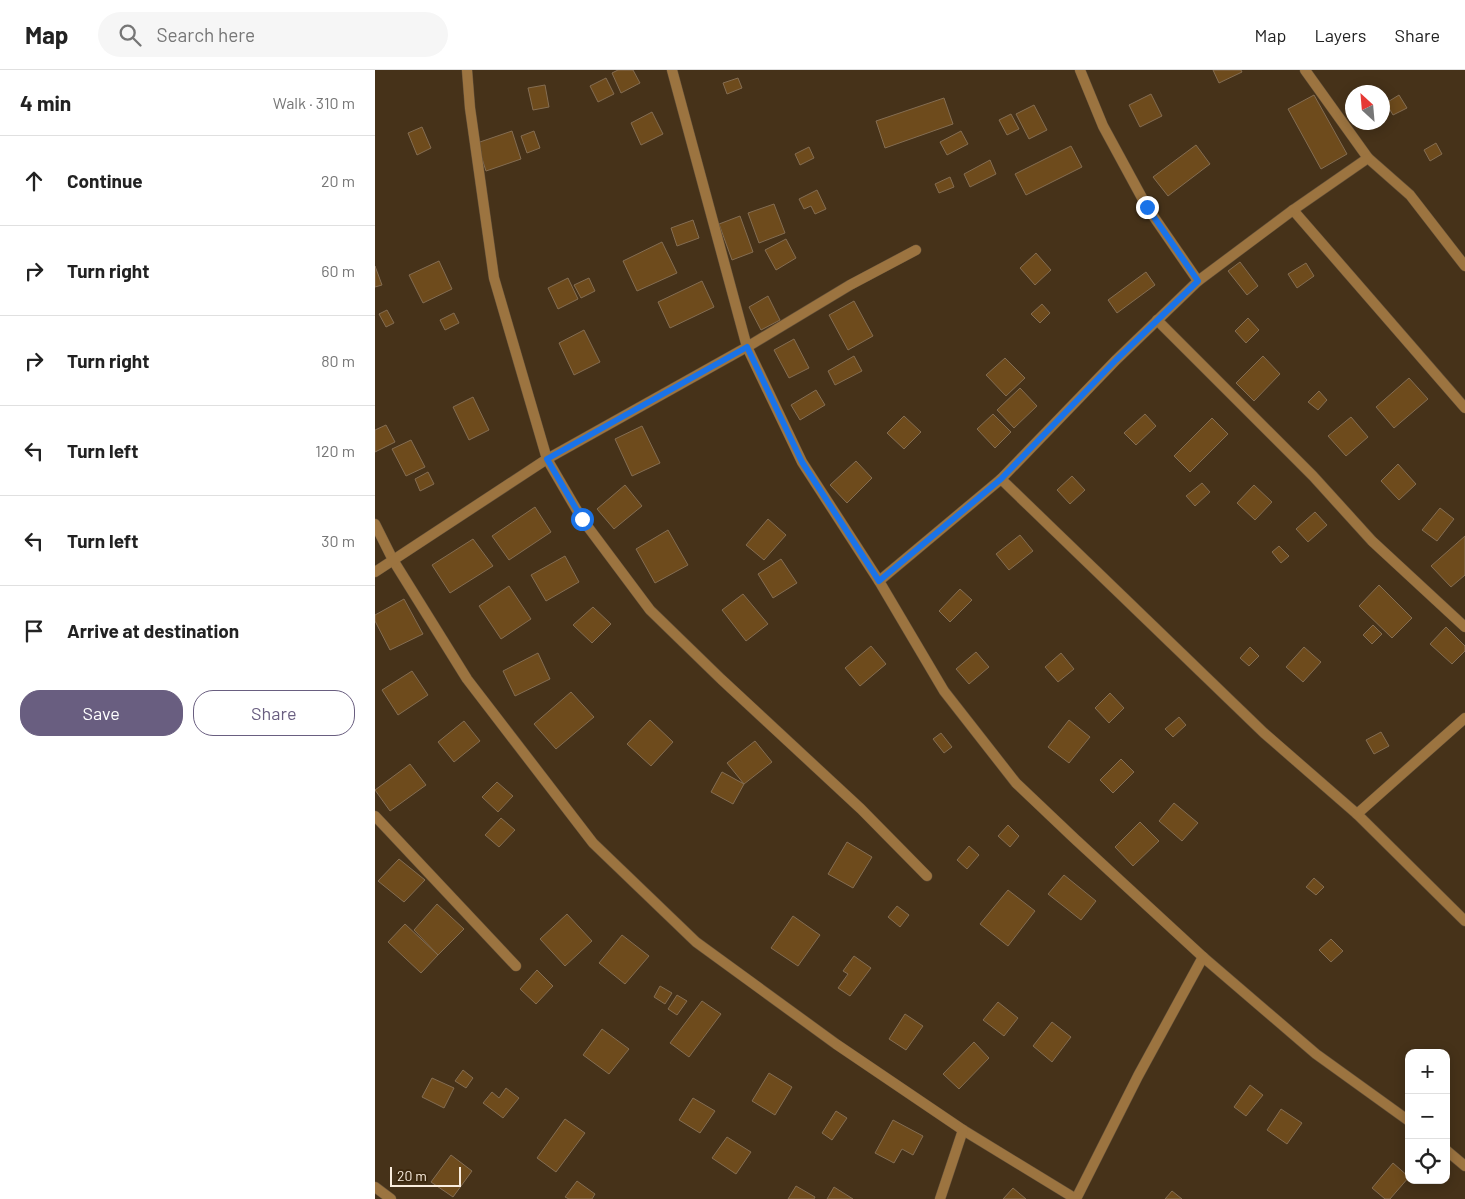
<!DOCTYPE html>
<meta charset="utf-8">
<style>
:root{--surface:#fff;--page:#f6f6f6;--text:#222;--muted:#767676;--line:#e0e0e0;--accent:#695e80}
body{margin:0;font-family:Barlow,sans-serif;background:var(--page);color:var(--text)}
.controls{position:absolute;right:15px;bottom:15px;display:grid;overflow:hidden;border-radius:10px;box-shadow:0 2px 12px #0003}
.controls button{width:45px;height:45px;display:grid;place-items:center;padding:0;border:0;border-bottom:1px solid var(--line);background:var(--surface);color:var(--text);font:25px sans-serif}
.compass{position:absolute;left:970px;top:15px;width:45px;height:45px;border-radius:50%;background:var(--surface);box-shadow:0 2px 12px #0003;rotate:334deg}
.scale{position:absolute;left:15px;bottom:12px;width:71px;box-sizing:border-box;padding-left:5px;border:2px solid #faedde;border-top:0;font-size:14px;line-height:18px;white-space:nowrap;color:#faedde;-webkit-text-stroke:4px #3c280e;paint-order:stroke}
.stop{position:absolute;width:15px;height:15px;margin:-11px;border:4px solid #1a73e8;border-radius:50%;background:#fff}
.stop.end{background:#1a73e8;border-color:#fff;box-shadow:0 1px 5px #0008}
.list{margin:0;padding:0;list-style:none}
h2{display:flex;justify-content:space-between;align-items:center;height:65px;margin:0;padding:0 20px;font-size:21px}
h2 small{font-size:16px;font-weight:400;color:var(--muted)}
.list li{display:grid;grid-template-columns:32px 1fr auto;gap:15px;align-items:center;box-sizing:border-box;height:90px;padding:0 20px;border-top:1px solid var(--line)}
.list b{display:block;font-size:19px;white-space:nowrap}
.list em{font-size:16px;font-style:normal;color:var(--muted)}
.actions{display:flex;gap:10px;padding:15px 20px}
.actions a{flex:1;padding:11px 0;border:1px solid var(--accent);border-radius:20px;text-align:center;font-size:18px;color:var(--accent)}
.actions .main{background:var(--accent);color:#fff}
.icon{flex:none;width:28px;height:28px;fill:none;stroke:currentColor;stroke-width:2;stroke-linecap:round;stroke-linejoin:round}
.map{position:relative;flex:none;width:1090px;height:1129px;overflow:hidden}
header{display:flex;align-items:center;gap:30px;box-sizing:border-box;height:70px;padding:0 25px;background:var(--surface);border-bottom:1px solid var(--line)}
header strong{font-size:24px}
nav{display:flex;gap:28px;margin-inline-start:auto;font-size:18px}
.search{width:350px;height:45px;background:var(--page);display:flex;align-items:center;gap:12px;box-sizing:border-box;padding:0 18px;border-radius:28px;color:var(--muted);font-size:19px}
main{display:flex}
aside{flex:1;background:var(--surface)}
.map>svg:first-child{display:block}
.building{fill:#6e4b1c;stroke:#846d52}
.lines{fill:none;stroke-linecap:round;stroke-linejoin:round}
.street-casing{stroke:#635039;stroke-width:11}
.street{stroke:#9c7440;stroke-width:10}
.route{stroke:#1a73e8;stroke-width:6}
</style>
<header>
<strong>Map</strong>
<div class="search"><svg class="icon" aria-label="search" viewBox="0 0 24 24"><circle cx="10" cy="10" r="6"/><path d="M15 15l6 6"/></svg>Search here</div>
<nav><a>Map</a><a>Layers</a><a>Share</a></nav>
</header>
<main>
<aside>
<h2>4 min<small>Walk · 310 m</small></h2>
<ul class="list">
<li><svg class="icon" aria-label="ahead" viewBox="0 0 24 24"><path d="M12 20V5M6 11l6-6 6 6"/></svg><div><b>Continue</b></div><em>20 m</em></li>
<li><svg class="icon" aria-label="right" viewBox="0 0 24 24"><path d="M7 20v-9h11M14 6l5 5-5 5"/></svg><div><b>Turn right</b></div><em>60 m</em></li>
<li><svg class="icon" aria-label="right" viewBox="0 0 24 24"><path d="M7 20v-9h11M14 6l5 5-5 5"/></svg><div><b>Turn right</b></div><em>80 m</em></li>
<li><svg class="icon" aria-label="left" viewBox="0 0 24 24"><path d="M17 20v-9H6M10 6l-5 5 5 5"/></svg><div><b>Turn left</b></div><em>120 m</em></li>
<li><svg class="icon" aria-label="left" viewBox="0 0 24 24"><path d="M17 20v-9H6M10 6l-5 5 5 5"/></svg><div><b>Turn left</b></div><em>30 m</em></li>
<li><svg class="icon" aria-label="arrive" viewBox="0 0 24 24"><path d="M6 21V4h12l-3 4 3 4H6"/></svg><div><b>Arrive at destination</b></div></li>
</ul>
<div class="actions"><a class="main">Save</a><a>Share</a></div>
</aside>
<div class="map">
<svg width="1090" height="1129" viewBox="0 0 1090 1129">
<rect width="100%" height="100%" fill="#463219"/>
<g class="building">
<path d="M243 0H258L265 13 246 23 237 3Z"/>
<path d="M838 0H866L867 2 844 13Z"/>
<path d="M231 8 239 24 223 32 215 16Z"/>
<path d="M363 8 367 18 352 24 348 13Z"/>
<path d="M170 15 174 37 158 40 153 18Z"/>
<path d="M776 24 787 46 765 57 754 35Z"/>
<path d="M939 25 972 84 946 99 913 39Z"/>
<path d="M1024 25 1032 38 1018 45 1011 33Z"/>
<path d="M569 28 578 54 510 78 501 51Z"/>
<path d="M659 35 672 60 654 69 641 44Z"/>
<path d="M277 42 288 64 266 75 256 53Z"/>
<path d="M636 44 644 59 632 65 624 50Z"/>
<path d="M47 57 56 78 42 85 33 63Z"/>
<path d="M137 61 146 89 111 101 102 73Z"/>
<path d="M159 61 165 78 152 83 146 66Z"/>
<path d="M586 61 593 74 572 85 565 72Z"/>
<path d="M1061 73 1067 84 1055 91 1049 80Z"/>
<path d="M821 75 835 94 793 126 778 107Z"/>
<path d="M696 76 707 97 651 125 640 104Z"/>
<path d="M434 77 439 88 425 95 420 84Z"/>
<path d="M615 90 621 104 595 117 589 104Z"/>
<path d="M575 107 579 117 564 123 560 114Z"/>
<path d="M442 120 451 139 440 144 436 136 429 139 424 129Z"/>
<path d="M399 134 410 163 384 173 373 143Z"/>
<path d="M365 146 378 182 357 190 344 154Z"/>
<path d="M318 150 324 168 302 176 296 158Z"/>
<path d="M411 169 421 188 401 200 390 180Z"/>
<path d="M287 172 302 203 262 221 248 191Z"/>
<path d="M661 183 676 200 660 215 645 198Z"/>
<path d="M64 191 77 219 48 233 34 205Z"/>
<path d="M865 192 883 216 872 225 853 201Z"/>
<path d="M931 193 939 206 922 218 913 204Z"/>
<path d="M0 196 7 215 0 217Z"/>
<path d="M771 202 780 215 742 243 733 230Z"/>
<path d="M193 208 203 229 183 239 173 218Z"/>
<path d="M214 208 220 221 206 228 199 215Z"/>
<path d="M327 211 339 237 295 258 283 232Z"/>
<path d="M393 226 405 250 386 260 374 237Z"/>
<path d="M479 231 498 266 473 280 454 245Z"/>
<path d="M667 234 675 243 665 253 656 244Z"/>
<path d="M12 240 19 253 11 257 4 244Z"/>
<path d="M79 243 84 253 70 260 65 250Z"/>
<path d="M873 248 884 260 871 273 860 261Z"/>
<path d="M209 260 225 292 199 305 184 273Z"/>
<path d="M419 269 434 298 414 308 399 280Z"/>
<path d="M479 286 487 301 460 315 453 301Z"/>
<path d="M888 286 905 304 879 331 861 313Z"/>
<path d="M630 288 650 308 631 326 611 305Z"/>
<path d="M1034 308 1053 329 1019 358 1001 337Z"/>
<path d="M645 318 662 336 639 358 622 340Z"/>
<path d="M441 320 450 335 425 350 416 335Z"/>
<path d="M944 321 952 330 943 340 933 332Z"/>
<path d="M98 327 114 360 94 370 78 337Z"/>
<path d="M618 344 636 362 620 378 602 359Z"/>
<path d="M770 344 781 356 761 375 749 363Z"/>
<path d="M529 346 546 362 529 379 512 363Z"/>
<path d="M976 347 993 367 971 386 953 366Z"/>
<path d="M837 348 853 364 815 402 799 386Z"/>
<path d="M11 355 20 372 0 382V360Z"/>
<path d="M267 356 285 393 257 406 240 369Z"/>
<path d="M36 370 50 397 31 406 17 379Z"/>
<path d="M481 391 497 408 472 433 455 415Z"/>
<path d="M1023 394 1041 414 1024 430 1006 411Z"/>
<path d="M53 402 59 414 45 421 40 409Z"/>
<path d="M697 406 710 420 695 434 682 420Z"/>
<path d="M827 413 835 422 820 436 811 426Z"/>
<path d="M250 415 267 436 239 459 222 439Z"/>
<path d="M879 415 897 432 880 450 862 433Z"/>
<path d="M160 437 176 462 134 490 117 466Z"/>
<path d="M1065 438 1079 449 1062 471 1047 460Z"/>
<path d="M940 442 952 455 933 472 921 459Z"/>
<path d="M393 449 411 465 389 490 371 475Z"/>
<path d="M293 460 313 495 280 513 261 479Z"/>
<path d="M645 465 658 481 634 500 621 484Z"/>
<path d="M1090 466V505L1076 517 1056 496Z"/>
<path d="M98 469 118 496 75 523 57 495Z"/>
<path d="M904 476 914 486 906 493 897 482Z"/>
<path d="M190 486 204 512 171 531 156 505Z"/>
<path d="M406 489 422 513 398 528 383 504Z"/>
<path d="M1004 515 1037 548 1017 568 984 536Z"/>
<path d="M134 516 156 549 126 569 104 536Z"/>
<path d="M585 519 597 530 575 552 564 541Z"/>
<path d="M368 524 393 554 371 571 347 540Z"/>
<path d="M29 529 48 564 15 580 0 551V545Z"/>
<path d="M218 537 236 554 217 573 198 555Z"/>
<path d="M998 555 1007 564 997 574 988 565Z"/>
<path d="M1071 557 1090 576V581L1077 594 1055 574Z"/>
<path d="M496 576 511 594 485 616 470 598Z"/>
<path d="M875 577 884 586 874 596 865 588Z"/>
<path d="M929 577 946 592 928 612 911 597Z"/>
<path d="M601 582 614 597 594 614 581 599Z"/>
<path d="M163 583 175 609 140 626 128 601Z"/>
<path d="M686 583 699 599 683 612 670 597Z"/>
<path d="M37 601 53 625 23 645 7 620Z"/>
<path d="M196 622 219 647 181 679 159 654Z"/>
<path d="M735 623 749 638 734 653 720 638Z"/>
<path d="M804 647 811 655 798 667 790 659Z"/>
<path d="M275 650 298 672 276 696 252 674Z"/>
<path d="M694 650 715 667 694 693 673 677Z"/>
<path d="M89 651 105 671 79 692 63 672Z"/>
<path d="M1006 662 1014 676 999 684 991 670Z"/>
<path d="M566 663 577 677 569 683 558 669Z"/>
<path d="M380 671 397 692 369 714 352 693Z"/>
<path d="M746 689 759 702 738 723 725 710Z"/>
<path d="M35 694 51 715 15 741 0 720Z"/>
<path d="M347 702 369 714 358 734 336 722Z"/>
<path d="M122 712 138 726 123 742 107 727Z"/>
<path d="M799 733 823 753 807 771 784 751Z"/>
<path d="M126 748 140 760 124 777 110 765Z"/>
<path d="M765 752 784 771 758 796 740 777Z"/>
<path d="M633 755 644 766 635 777 623 766Z"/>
<path d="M472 772 497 787 478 818 453 804Z"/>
<path d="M594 776 604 785 592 799 582 790Z"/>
<path d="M24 789 50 810 29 832 3 811Z"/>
<path d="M689 805 721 831 706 850 673 824Z"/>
<path d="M939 808 949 817 941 825 931 817Z"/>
<path d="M633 820 660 841 633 876 605 854Z"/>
<path d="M62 834 89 859 63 885 39 860Z"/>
<path d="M522 836 534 845 525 857 513 847Z"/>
<path d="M192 844 217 871 190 896 165 869Z"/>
<path d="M418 846 445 865 423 896 396 878Z"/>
<path d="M30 854 63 885 46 903 13 872Z"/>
<path d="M247 865 274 886 250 914 224 893Z"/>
<path d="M956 869 968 881 956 892 944 880Z"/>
<path d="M479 886 496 898 475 926 463 918 473 904 468 901Z"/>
<path d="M162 900 178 916 161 934 145 919Z"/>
<path d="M285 916 297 923 290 934 279 927Z"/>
<path d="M302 925 312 931 302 945 293 939Z"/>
<path d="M327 931 346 944 314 987 295 973Z"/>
<path d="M623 932 643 948 629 966 608 950Z"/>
<path d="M530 944 548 956 531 980 514 969Z"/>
<path d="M677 952 696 967 677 992 658 976Z"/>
<path d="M227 959 254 979 234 1004 208 985Z"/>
<path d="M599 972 614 988 584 1019 568 1004Z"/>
<path d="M88 1000 98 1008 91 1018 80 1011Z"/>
<path d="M394 1003 417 1017 400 1045 377 1031Z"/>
<path d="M57 1008 79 1018 69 1038 47 1027Z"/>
<path d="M875 1015 888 1025 871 1046 859 1037Z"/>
<path d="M131 1018 144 1028 128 1048 108 1033 117 1022 124 1028Z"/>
<path d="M318 1028 340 1041 325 1063 304 1050Z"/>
<path d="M906 1039 927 1053 912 1074 892 1060Z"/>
<path d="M461 1041 472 1048 457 1070 447 1063Z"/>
<path d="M190 1049 210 1063 181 1102 162 1088Z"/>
<path d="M518 1050 548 1066 538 1085 527 1079 519 1093 500 1083Z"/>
<path d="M352 1067 376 1082 361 1104 337 1088Z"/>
<path d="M76 1085 97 1101 78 1127 56 1112Z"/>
<path d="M1018 1093 1034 1107 1015 1129H1010L997 1118Z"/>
<path d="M202 1111 220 1124 217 1129H194L190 1127Z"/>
<path d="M421 1116 440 1127 439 1129H413Z"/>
<path d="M459 1117 478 1129H452Z"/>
<path d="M638 1118 651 1129H628Z"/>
<path d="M797 1121 807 1129H790Z"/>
</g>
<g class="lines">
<defs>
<g id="street">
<path d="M92 0 95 38 119 208 172 389 207 449 275 540 346 609 486 739 552 806"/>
<path d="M297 0 372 277 427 392 504 511 569 621 641 713 700 769 828 887 941 984 1034 1051"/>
<path d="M705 0 728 56 772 137 823 211"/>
<path d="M930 0 993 88 1035 125 1090 196"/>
<path d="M918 140 1090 338"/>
<path d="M782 250 938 406 997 471 1090 557"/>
<path d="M626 409 889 663 982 744 1090 851"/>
<path d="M0 454 18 490 92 609 218 773 321 872 461 974 588 1060 701 1129"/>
<path d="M0 502 172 389 372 277 475 215 541 180"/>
<path d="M504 511 626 409 741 290 823 211 918 140 993 88"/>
<path d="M982 744 1090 648"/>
<path d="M0 746 141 896"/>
<path d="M1071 1080 1090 1096"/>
<path d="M0 1117 16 1129"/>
<path d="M565 1129 588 1060"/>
<path d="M701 1129 763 1006 828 887"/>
</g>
</defs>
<use href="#street" class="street-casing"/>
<use href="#street" class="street"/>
</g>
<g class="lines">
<path class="route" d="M207 449 172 389 372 277 427 392 504 511 626 409 741 290 823 211 772 137"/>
</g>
</svg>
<div class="controls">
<button>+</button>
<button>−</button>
<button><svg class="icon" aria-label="locate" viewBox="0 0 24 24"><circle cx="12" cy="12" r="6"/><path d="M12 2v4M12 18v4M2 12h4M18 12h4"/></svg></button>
</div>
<svg class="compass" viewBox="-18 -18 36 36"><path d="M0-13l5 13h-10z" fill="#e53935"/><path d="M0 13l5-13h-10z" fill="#767676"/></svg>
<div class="scale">20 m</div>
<div class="stop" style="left:207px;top:449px"></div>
<div class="stop end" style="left:772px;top:137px"></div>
</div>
</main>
